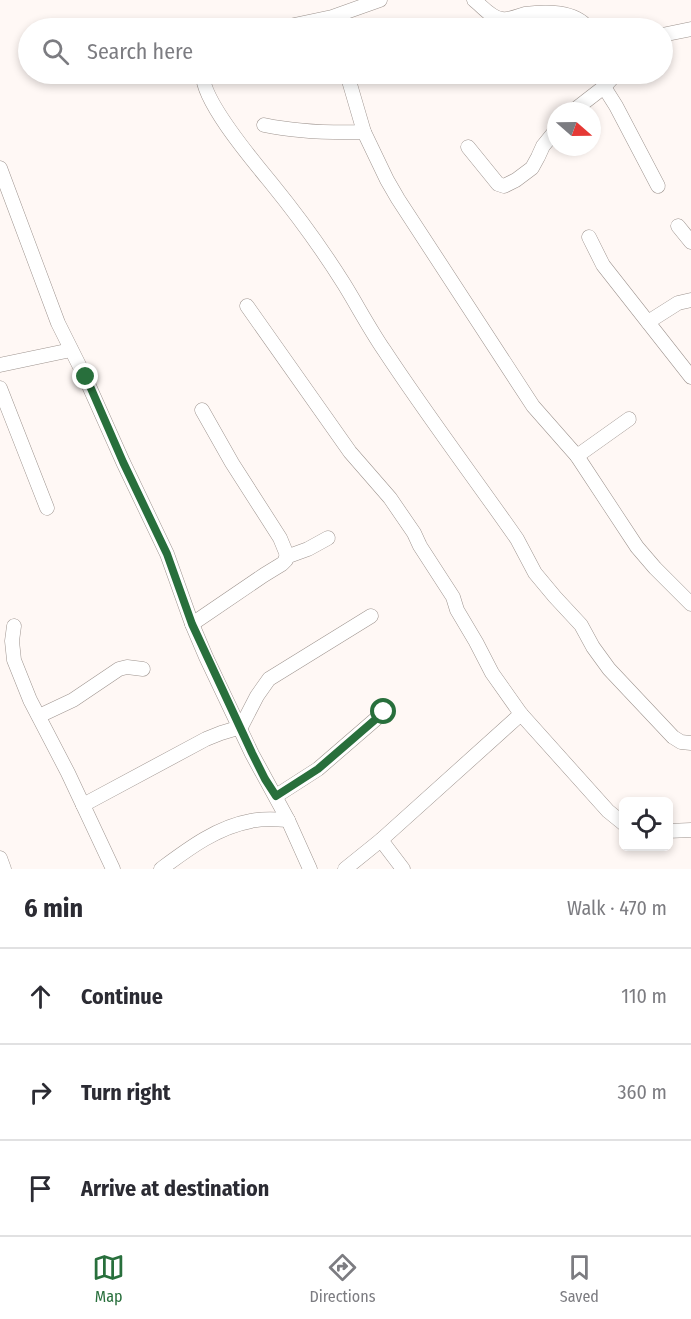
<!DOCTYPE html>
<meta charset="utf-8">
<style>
:root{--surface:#fff;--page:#f7f7f7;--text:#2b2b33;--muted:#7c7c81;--line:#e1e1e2;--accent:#286f3c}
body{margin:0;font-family:"Fira Sans Condensed",sans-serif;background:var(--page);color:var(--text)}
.controls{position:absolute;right:18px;bottom:18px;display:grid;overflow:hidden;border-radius:9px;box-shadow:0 3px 9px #0003}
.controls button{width:54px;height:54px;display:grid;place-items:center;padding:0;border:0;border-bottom:2px solid var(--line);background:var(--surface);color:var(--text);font:30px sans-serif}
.compass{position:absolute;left:547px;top:102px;width:54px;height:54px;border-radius:50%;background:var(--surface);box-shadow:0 3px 9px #0003;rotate:110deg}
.stop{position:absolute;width:18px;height:18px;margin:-14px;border:4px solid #286f3c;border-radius:50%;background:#fff}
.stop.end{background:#286f3c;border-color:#fff;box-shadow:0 2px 6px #0008}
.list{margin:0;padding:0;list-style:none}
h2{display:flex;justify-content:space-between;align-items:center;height:78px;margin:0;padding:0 24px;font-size:26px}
h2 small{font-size:20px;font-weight:400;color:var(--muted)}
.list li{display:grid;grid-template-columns:39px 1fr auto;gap:18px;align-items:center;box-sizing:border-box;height:96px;padding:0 24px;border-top:2px solid var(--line)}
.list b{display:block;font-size:22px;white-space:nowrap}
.list em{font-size:20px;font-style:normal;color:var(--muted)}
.icon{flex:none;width:33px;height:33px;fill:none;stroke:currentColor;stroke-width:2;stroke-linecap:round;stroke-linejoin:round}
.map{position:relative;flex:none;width:691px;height:869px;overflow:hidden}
.search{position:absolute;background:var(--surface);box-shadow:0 3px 9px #0003;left:18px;right:18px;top:18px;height:66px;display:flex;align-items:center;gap:15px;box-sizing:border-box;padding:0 21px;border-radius:33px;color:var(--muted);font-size:22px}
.sheet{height:366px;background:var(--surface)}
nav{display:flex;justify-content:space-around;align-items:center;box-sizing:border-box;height:84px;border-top:2px solid var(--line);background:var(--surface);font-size:16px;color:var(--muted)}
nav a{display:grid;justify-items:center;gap:3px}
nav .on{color:var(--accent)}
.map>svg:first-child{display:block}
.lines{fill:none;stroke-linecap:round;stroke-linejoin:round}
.minor-casing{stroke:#9e948f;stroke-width:15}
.minor{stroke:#fff;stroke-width:14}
.route{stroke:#286f3c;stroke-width:8}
</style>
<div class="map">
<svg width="691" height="869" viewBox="0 0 691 869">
<rect width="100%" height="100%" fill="#fff8f5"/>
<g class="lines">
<defs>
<g id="minor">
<path d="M474 0C482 6 491 18 502 19 509 20 518 16 525 14 546 11 575 11 588 28"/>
<path d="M280 28 332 17 380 0"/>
<path d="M662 35 691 29"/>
<path d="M203 74C201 100 254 162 272 184 298 216 322 249 344 284 357 305 369 328 384 350 426 414 473 476 517 539L535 573 555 597 581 625 593 647 609 669 673 737 681 742 691 743"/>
<path d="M347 74 364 132"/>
<path d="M604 87 616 106 658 186"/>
<path d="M573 111 604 87 616 74"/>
<path d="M264 125C297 132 330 133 364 132L387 180 398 199 533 406 577 456 637 547 655 568 691 604"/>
<path d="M468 147 498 184 504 186 516 180 532 168 538 157 543 146 556 130"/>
<path d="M0 168 58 323 85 377 123 462 167 554 192 624 206 657 252 754 288 820 310 869"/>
<path d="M678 226 691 242"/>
<path d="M589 237 603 265 691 377"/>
<path d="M247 306 350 452 390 498 414 533 420 546 453 597 457 610 476 642 492 673 521 714"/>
<path d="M648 322 678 303 691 300"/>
<path d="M0 365 71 350"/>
<path d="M0 388 47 508"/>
<path d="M577 456 629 419"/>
<path d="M286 557 308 549 328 538"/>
<path d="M192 624 264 575 282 564 286 560 287 555 280 538 232 463 202 410"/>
<path d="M14 626 12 641 14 660 30 700 68 773 113 869"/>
<path d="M39 716 73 700 119 669 127 667 143 669"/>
<path d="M276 796 318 769 384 712"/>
<path d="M83 805 206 739 221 733 241 727 257 696 269 679 371 616"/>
<path d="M668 831 691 830"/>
<path d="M381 840 403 869"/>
<path d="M0 858 4 869"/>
<path d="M161 869C188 849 217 827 251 821 263 818 276 819 288 820"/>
<path d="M345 869 381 840 521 714 608 811 624 824"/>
</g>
</defs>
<use href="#minor" class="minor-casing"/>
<use href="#minor" class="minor"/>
</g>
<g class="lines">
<path class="route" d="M86 377 123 462 167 554 192 624 252 753 265 779 276 796 318 769 384 712"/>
</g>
</svg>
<div class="controls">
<button><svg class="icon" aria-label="locate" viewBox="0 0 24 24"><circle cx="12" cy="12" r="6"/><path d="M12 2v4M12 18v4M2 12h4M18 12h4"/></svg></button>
</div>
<svg class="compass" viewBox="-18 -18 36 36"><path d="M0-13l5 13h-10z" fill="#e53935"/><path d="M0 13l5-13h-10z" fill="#7c7c81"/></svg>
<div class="stop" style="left:384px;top:712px"></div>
<div class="stop end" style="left:86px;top:377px"></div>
<div class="search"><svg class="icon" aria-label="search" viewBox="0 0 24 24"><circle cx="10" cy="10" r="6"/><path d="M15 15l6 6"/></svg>Search here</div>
</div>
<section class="sheet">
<h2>6 min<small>Walk · 470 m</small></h2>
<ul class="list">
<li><svg class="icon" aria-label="ahead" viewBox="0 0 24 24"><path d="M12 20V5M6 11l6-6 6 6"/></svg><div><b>Continue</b></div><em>110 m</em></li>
<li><svg class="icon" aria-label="right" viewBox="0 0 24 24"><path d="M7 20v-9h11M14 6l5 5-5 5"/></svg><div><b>Turn right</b></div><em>360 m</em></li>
<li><svg class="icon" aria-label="arrive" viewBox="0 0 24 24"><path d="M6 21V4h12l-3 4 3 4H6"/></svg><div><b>Arrive at destination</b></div></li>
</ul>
</section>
<nav>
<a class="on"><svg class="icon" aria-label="map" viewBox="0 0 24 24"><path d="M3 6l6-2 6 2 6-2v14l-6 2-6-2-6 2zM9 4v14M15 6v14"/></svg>Map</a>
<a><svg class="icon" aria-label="directions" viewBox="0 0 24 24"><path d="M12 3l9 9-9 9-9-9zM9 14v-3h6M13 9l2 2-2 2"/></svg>Directions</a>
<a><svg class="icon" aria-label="saved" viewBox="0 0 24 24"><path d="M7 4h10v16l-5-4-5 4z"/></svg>Saved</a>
</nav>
